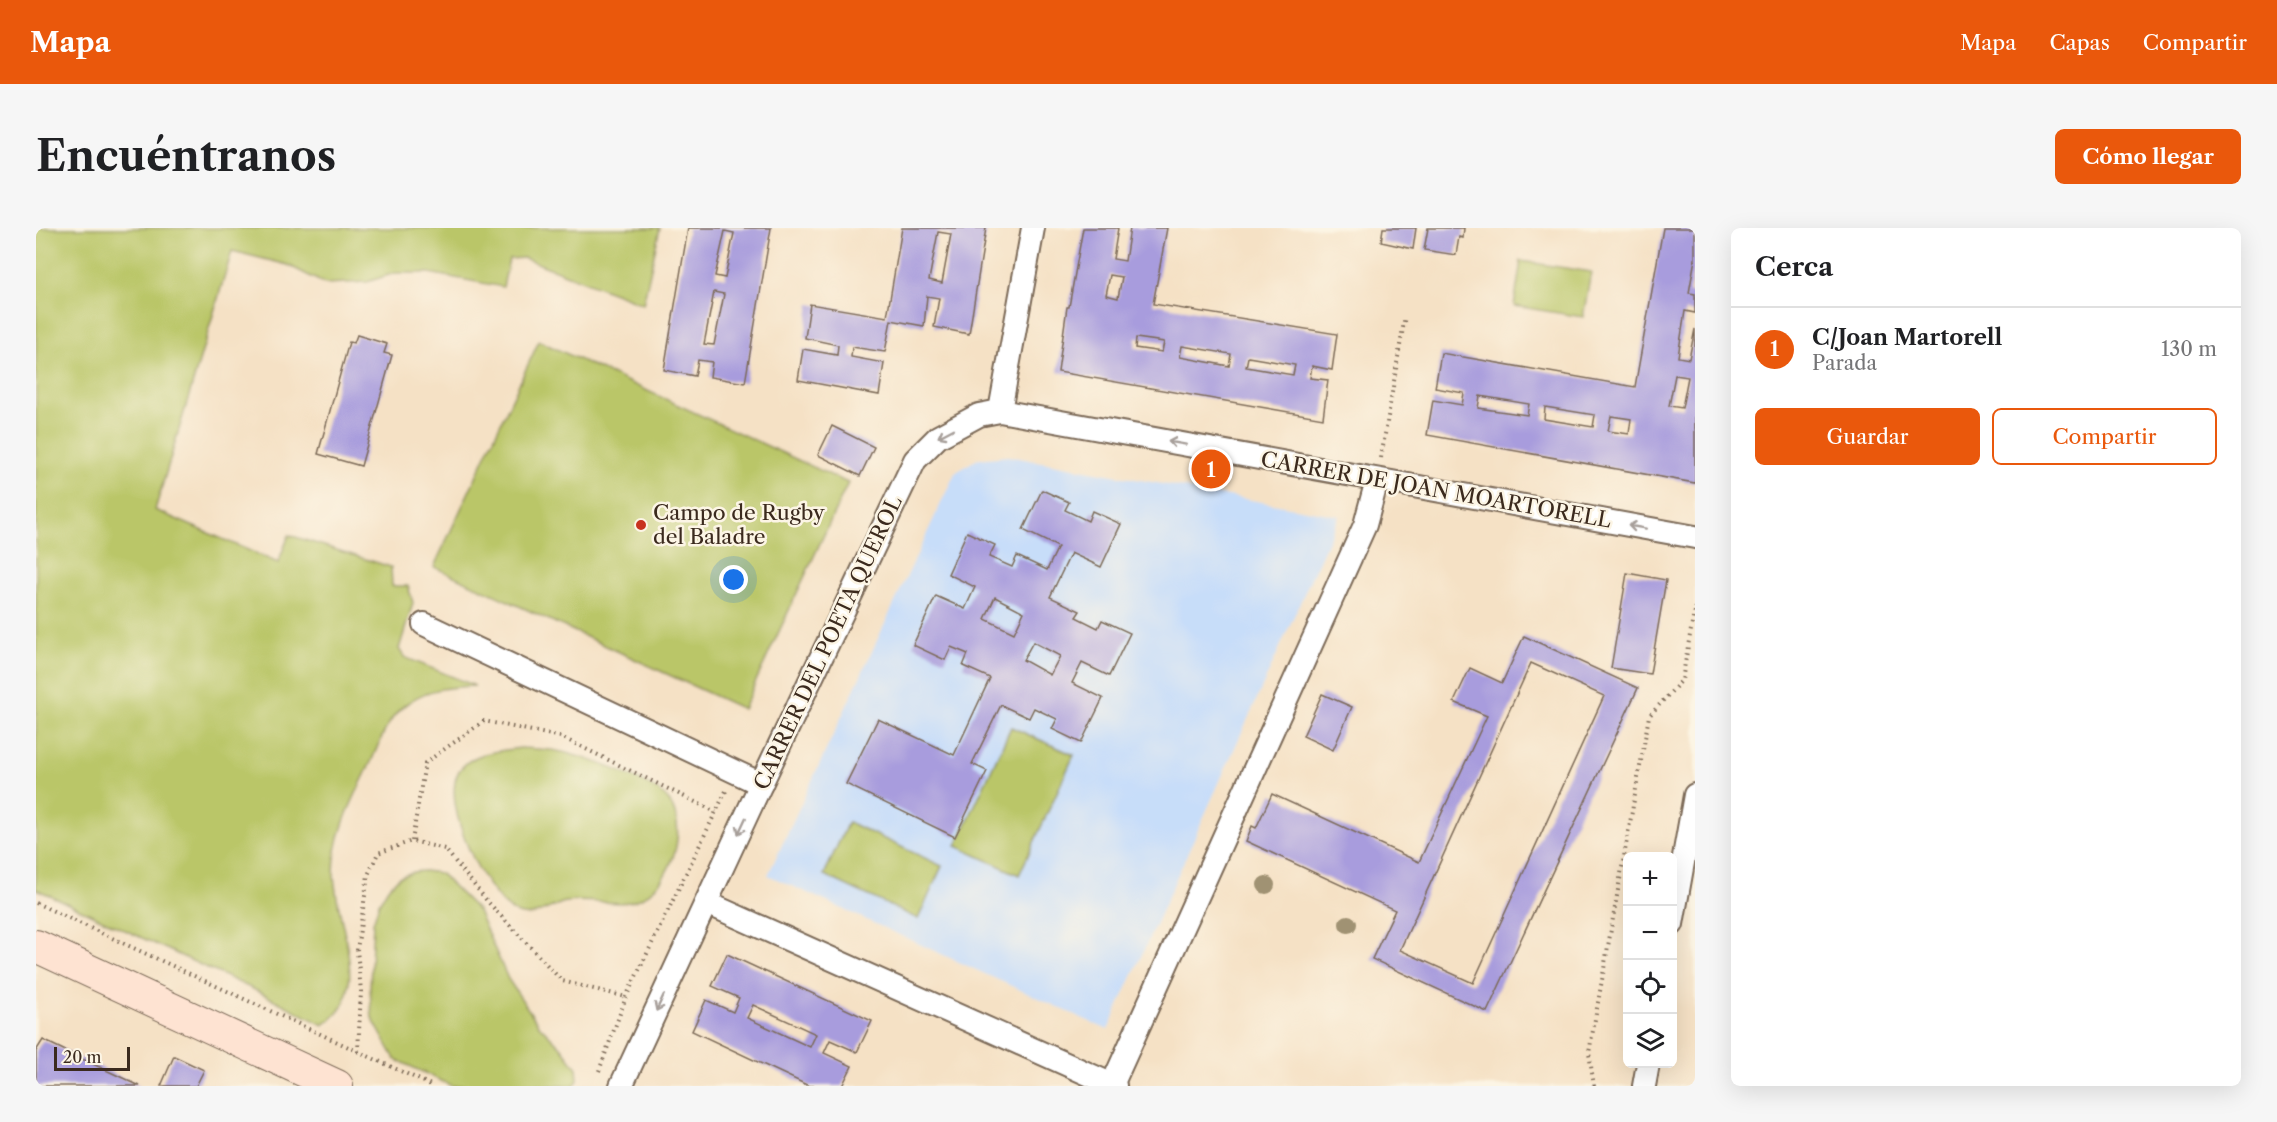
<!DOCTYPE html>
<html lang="es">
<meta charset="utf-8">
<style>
:root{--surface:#fff;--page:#f6f6f6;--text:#202124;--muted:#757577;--line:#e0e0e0;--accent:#ea580c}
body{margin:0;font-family:"Libre Caslon Text",serif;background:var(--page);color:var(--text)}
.controls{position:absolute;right:18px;bottom:18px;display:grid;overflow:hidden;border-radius:9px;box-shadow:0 6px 24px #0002}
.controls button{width:54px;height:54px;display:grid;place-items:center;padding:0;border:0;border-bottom:2px solid var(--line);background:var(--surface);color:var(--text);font:30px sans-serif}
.scale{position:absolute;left:18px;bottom:15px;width:76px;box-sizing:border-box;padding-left:6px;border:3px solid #3b2a1e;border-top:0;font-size:16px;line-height:21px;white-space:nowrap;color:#3b2a1e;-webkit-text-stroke:4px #fcf5e5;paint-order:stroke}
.you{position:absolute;left:698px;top:352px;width:21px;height:21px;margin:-15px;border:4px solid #fff;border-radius:50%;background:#1a73e8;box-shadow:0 0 0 9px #1a73e833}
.badge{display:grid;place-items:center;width:39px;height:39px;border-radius:50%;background:var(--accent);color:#fff;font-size:20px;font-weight:700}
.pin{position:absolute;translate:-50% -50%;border:3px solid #fff;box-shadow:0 2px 6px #0006}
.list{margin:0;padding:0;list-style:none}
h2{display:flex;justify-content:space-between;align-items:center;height:78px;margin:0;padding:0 24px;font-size:26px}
h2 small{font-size:20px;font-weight:400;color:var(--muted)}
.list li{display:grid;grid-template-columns:39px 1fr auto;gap:18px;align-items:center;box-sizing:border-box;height:84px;padding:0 24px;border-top:2px solid var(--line)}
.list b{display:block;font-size:22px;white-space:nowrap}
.list p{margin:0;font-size:20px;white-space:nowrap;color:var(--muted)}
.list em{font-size:20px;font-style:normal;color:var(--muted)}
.actions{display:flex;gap:12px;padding:18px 24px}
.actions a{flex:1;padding:14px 0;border:2px solid var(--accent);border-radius:9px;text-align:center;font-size:21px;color:var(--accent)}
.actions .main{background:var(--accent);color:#fff}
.icon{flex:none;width:33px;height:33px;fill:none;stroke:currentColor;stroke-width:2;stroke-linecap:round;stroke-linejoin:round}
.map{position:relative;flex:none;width:1659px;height:858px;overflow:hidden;border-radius:9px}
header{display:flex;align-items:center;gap:36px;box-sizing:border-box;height:84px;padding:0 30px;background:var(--accent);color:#fff}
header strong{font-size:28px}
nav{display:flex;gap:33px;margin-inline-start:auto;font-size:21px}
.intro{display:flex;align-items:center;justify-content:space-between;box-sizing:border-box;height:144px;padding:0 36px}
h1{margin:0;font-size:42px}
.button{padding:15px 27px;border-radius:9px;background:var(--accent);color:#fff;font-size:21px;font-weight:700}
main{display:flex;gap:36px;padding:0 36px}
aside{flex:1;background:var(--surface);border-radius:9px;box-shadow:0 6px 24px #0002}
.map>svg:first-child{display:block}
.built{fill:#c7ddf9}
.green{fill:#bac668;stroke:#7a7843;stroke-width:1.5}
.building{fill:#a89cdd;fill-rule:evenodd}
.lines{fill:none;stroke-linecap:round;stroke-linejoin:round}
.street-casing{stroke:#7c6a58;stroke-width:26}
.secondary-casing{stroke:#7c6a58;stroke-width:34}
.path{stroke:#7c6a58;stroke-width:4;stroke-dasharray:1.5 4.5;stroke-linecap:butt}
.street{stroke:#fff;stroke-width:22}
.secondary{stroke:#fee3d2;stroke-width:32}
.tree{fill:#a09273}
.oneway{stroke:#a79f9a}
.poi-dot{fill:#c8321e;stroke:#fcf5e5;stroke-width:2}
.labels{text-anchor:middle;stroke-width:5;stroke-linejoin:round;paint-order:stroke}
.street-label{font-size:21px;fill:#3b2a1e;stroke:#fcf5e5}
.poi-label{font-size:21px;fill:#3b2a1e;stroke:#fcf5e5;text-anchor:start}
</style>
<header>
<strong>Mapa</strong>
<nav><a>Mapa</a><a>Capas</a><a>Compartir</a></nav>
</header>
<div class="intro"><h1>Encuéntranos</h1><a class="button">Cómo llegar</a></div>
<main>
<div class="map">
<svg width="1659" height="858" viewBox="0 0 1659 858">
<rect width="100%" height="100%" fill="#fcf5e5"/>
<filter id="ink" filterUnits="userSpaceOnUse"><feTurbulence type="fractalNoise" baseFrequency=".0167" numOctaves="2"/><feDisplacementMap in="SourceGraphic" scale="12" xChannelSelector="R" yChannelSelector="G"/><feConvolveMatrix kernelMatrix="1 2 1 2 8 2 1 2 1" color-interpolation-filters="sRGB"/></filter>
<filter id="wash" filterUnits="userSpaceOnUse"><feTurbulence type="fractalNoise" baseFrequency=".008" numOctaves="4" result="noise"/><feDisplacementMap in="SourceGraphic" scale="24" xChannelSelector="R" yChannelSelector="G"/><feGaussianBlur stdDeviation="1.35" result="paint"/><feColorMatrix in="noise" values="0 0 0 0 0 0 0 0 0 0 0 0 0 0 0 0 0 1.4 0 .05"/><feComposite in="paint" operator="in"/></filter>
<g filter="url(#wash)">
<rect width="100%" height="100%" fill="#f5e1c5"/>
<path class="built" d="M972 228 1303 288 1072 802 732 647 919 245 941 231Z"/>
<g class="green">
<path d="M0 0H624L607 76 488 30 473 31 467 59 393 45H359L331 54 289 56 252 37 196 23 119 282 242 335 253 307 355 339 356 358H372L377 375 363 421 368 429 439 458C416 459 393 460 373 474 353 487 344 513 335 534 318 570 298 605 298 645 299 693 339 766 287 797L219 762 0 661Z"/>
<path d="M1485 33 1555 44 1547 89 1478 78Z"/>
<path d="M503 113 812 255 707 481 398 339Z"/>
<path d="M975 499 1038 527 983 647 920 618Z"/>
<path d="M485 520C497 521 510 521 521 523 546 528 619 553 633 573 655 604 632 666 594 674 585 676 575 674 566 674 555 674 541 672 530 674 514 677 499 692 482 686 450 673 403 574 423 543 437 523 464 523 485 520Z"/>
<path d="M812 594 906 638 882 691 788 647Z"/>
<path d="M388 643 404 645 442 683 472 751 502 796 525 819 541 840 542 852 538 858H416L359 831 336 790 334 760 337 695 343 675 352 660 363 649 377 644Z"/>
</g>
<g id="blocks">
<g class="building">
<path d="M652 0H735L709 155 674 149 676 134 662 132 659 148 628 142ZM689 3 698 5 689 50 679 48ZM678 64 688 66 678 117 668 116Z"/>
<path d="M866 0H950L933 106 898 99 903 70 891 68 888 98 855 92 849 124 816 119 815 129 848 135 843 167 762 152 767 121 801 127 802 117 769 110 774 76 851 89ZM902 4 915 6 906 55 893 52Z"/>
<path d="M1047 0H1082L1077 31 1089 33 1094 0H1131L1117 76 1301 106 1296 142 1276 138 1274 150 1292 152 1287 190 1022 144 1031 79H1033ZM1074 47 1086 49 1082 70 1070 67ZM1100 110 1128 114 1126 124 1099 120ZM1146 118 1195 126 1193 138 1144 129ZM1212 129 1259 137 1257 147 1210 139Z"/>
<path d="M1347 0H1380L1377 21 1345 14Z"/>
<path d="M1392 0H1428L1427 10 1423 9 1420 27 1388 22Z"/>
<path d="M1627 0H1659V31L1653 65 1659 66V85L1649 83 1642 129 1653 131 1659 101V255L1391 207 1397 172 1426 177 1428 165 1399 160 1405 125 1599 159ZM1639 147 1652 149 1646 180 1633 178ZM1444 168 1493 176 1491 187 1442 180ZM1509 179 1559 187 1557 199 1508 191ZM1575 188 1595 191 1593 206 1572 203Z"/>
<path d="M321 107 351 116 348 125 356 127 325 238 282 226 313 114 318 115Z"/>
<path d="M796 198 838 219 824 248 782 227Z"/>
<path d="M1006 262 1033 274 1029 282 1052 293 1056 283 1085 296 1065 339 1035 325 1014 369 1044 383 1040 389 1062 400 1066 392 1094 405 1073 448 1046 435 1036 455 1067 470 1045 515 1016 501 1021 491 998 480 993 490 965 477 936 536 951 543 919 609 810 556 842 491 918 527 954 450 927 438 932 426 915 419 909 432 877 417 900 368 929 381 939 359 912 346 931 304 959 317 953 329 976 339 981 328 1011 342 1022 319 987 302ZM959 369 988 384 978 405 949 391ZM997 414 1024 428 1014 447 987 432Z"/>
<path d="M1591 345 1630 352 1614 446 1575 440Z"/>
<path d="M1488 408 1602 460 1451 784 1336 731 1359 682 1210 613 1216 598 1220 600 1236 566 1383 634 1451 488 1418 474 1434 440 1466 455ZM1495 435 1568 468 1437 755 1364 722Z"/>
<path d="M1286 466 1316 479 1297 522 1267 508Z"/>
<path d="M691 726 836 793 821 824 794 812 788 825 816 838 806 858H773L656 803 670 772 697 784 703 770 676 758ZM717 777 780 806 774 819 711 790Z"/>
<path d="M7 812 42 829 104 858H0V823Z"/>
<path d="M138 828 168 842 160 858H125Z"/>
</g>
</g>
</g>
<g filter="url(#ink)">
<use href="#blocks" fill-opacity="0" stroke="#7c6a58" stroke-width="1.5"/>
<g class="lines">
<defs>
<g id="street">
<path d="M964 183 997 0"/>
<path d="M388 396 725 556"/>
<path d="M671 675 1079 858"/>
<path d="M1636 696 1659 567"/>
<path d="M1076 857 1329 297 1341 252"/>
<path d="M585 858 725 556 879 232 902 209 943 187 964 183 1659 309"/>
<path d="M1608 858 1612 836"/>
</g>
<path id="secondary" d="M0 718 301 858"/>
</defs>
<use href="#street" class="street-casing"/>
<use href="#secondary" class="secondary-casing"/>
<g class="path">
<path d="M1345 230 1369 88"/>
<path d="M376 613 389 535 448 493 525 509 680 584"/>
<path d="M0 675 397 858"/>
<path d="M322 824 325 763 321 722 332 647 342 625 376 613 409 621 452 674 526 753 590 769"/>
<path d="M563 843 590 769 690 563"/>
<path d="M1558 858 1553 825 1613 488 1646 452 1659 379"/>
</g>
<use href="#street" class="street"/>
<use href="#secondary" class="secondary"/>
</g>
<g class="tree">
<circle cx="1230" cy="657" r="9"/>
<circle cx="1312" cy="696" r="9"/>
</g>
<defs><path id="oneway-shaft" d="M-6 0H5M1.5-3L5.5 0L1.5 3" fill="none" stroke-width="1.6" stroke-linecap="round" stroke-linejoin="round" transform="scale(1.5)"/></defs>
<g class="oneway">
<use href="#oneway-shaft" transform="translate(910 205) rotate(152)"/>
<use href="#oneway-shaft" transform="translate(1141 215) rotate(-170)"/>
<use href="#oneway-shaft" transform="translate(1601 299) rotate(-170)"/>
<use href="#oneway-shaft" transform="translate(706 598) rotate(115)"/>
<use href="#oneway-shaft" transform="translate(624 775) rotate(115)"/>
</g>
</g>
<circle class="poi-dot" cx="605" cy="297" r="6"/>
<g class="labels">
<g class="street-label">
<text transform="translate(1400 262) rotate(10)" y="7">CARRER DE JOAN MOARTORELL</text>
<text transform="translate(792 415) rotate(-65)" y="7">CARRER DEL POETA QUEROL</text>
</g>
<g class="poi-label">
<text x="617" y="292">Campo de Rugby<tspan x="617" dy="24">del Baladre</tspan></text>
</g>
</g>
</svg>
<div class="controls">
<button>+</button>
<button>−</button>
<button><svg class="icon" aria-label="locate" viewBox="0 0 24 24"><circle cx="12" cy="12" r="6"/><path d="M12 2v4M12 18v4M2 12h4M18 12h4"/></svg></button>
<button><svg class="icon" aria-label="layers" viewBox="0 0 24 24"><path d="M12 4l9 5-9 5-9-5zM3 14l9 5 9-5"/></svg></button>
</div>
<div class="scale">20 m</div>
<div class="you"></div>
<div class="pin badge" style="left:1175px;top:241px">1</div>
</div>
<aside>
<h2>Cerca<small></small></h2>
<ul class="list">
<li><span class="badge">1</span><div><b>C/Joan Martorell</b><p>Parada</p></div><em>130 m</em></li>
</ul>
<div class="actions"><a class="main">Guardar</a><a>Compartir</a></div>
</aside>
</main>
